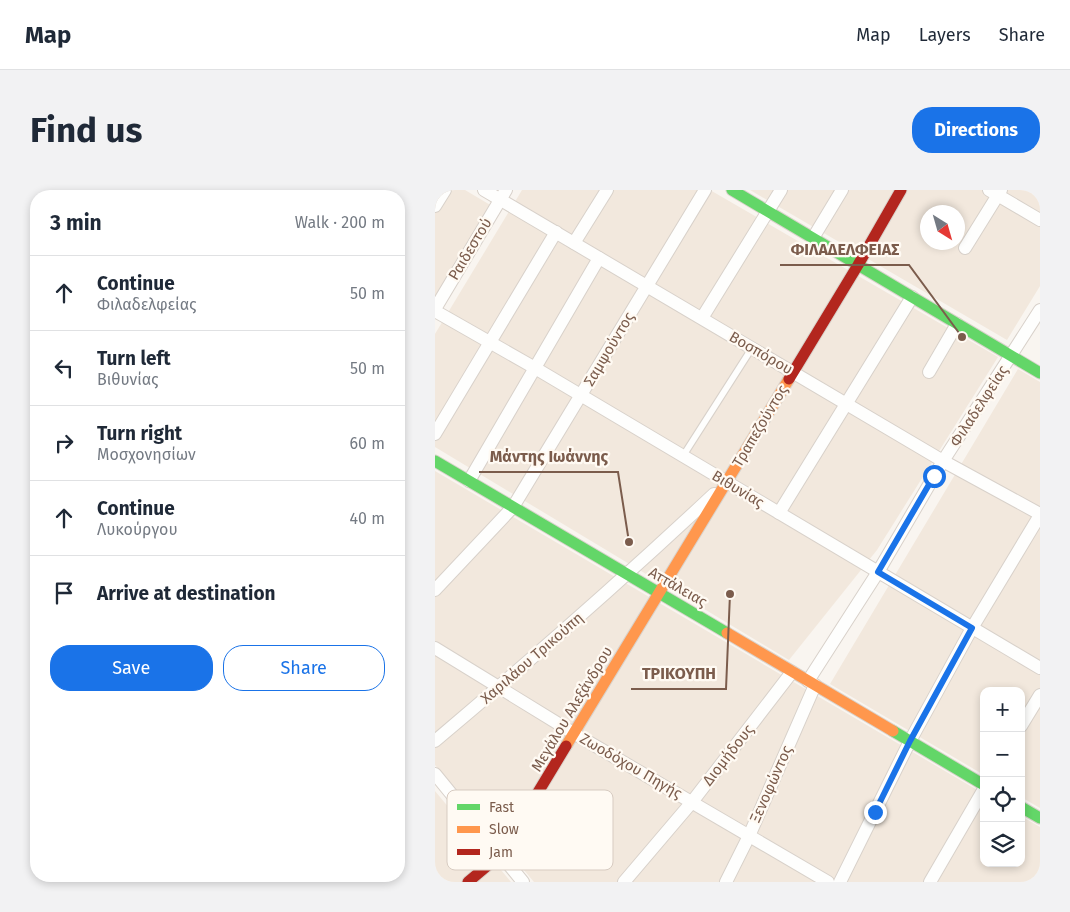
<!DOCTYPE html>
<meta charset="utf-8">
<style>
:root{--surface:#fff;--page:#f2f2f3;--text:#1f2937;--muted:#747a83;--line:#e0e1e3;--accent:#1a73e8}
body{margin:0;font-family:"Fira Sans",sans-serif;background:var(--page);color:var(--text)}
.controls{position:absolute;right:15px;bottom:15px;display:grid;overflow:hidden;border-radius:10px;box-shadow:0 2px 8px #0003}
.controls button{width:45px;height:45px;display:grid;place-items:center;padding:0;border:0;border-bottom:1px solid var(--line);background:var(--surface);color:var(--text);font:25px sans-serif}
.compass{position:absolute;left:485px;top:15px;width:45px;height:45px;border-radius:50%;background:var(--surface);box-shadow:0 2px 8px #0003;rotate:143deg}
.stop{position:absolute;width:15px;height:15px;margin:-11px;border:4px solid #1a73e8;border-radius:50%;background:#fff}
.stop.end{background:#1a73e8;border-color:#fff;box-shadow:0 1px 5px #0008}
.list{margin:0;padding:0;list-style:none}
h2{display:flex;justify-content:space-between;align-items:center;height:65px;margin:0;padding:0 20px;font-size:21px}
h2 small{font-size:16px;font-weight:400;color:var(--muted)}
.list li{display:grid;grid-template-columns:32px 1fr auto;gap:15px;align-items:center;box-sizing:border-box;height:75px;padding:0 20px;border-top:1px solid var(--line)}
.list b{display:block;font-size:19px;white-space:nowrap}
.list p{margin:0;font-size:16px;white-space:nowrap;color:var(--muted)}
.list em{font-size:16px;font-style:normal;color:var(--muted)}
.actions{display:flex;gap:10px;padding:15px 20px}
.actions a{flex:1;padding:11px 0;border:1px solid var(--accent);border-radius:20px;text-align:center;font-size:18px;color:var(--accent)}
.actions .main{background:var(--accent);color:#fff}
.icon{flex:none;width:28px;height:28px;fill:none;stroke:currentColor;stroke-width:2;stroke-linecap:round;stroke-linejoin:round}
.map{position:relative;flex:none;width:605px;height:692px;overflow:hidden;border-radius:20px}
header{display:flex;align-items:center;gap:30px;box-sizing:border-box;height:70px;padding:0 25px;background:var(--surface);border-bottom:1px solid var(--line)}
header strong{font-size:24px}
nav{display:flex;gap:28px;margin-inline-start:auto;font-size:18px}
.intro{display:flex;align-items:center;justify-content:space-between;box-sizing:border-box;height:120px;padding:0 30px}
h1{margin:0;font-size:35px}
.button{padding:12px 22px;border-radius:20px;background:var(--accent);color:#fff;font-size:18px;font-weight:700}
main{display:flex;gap:30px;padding:0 30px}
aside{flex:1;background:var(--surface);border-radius:20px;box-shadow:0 2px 8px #0003}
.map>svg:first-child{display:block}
.residential{fill:#f2e8dd;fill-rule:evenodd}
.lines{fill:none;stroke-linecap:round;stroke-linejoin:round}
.lane-casing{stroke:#d8d1ca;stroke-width:8}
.street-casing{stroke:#d8d1ca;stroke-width:14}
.fast-casing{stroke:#d9d2cb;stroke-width:13}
.slow-casing{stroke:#d9d2cb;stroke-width:13}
.jam-casing{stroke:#d9d2cb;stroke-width:13}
.lane{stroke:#fefefd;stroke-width:6}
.street{stroke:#fefefd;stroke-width:12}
.fast{stroke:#63d668;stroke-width:11}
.slow{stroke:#ff974d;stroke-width:11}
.jam{stroke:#b3261e;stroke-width:11}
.route{stroke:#1a73e8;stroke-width:6}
.labels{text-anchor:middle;stroke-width:4.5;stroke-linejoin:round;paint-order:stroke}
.street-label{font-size:15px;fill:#7b5c4c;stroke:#fffaf3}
.key{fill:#fffaf3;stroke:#d7cbc1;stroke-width:1}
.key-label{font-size:14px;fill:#7b5c4c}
.leader{fill:none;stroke:#7b5c4c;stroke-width:2}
.callout-dot{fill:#7b5c4c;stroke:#fffaf3;stroke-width:2}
.callout-label{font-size:16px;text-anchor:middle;font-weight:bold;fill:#7b5c4c;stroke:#fffaf3;stroke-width:4.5;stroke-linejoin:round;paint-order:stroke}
</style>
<header>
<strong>Map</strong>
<nav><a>Map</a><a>Layers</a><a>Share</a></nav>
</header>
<div class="intro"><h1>Find us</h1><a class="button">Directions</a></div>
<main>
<aside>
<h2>3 min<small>Walk · 200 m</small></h2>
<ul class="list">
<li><svg class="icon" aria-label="ahead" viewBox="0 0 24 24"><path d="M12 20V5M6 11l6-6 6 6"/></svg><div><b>Continue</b><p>Φιλαδελφείας</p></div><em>50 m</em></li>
<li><svg class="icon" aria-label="left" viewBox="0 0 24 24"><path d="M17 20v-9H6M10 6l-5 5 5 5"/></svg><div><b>Turn left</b><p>Βιθυνίας</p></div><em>50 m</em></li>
<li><svg class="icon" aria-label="right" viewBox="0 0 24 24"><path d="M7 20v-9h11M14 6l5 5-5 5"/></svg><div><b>Turn right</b><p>Μοσχονησίων</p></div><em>60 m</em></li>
<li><svg class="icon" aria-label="ahead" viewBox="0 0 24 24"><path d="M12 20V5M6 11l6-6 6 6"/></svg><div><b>Continue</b><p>Λυκούργου</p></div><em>40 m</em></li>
<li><svg class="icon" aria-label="arrive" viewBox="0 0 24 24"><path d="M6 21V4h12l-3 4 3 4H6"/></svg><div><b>Arrive at destination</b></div></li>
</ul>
<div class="actions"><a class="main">Save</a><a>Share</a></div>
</aside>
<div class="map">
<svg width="605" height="692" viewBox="0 0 605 692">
<rect width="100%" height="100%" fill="#f9f5f0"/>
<g class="residential">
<path d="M0 0H30L57 16 0 113Z"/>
<path d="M87 0H275L563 167 442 360 354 470 0 257V144Z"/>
<path d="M315 0H605V96L572 150ZM492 22H522V52H492Z"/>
<path d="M583 179 605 192V618L586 607V501H549V585L395 494Z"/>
<path d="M0 281 549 604V673H586V626L605 637V692H99L0 575Z"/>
<path d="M0 601 76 692H0Z"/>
</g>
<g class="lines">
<defs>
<path id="lane" d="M248 266 317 158"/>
<g id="street">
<path d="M49 0 508 271 605 324"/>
<path d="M554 0 605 30"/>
<path d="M0 16 10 0"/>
<path d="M378 48 407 0"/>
<path d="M139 53 172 0"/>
<path d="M530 58 566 0"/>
<path d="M0 119 71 0"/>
<path d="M0 121 100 178 605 478"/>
<path d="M267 128 346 0"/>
<path d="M494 182 522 134"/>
<path d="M0 244 121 42"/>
<path d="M34 291 164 68"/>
<path d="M344 323 477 107"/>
<path d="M0 400 78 317 270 0"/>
<path d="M0 458 140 544 393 692"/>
<path d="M373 491 443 382 508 271 605 120"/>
<path d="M586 536 605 505"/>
<path d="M0 551C95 471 188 389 279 304"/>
<path d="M0 584 88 692"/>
<path d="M189 692 257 612 357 482"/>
<path d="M291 692 314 646 380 495"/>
<path d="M405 692 475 551 537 438 605 325"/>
<path d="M495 692 549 599"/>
</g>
<g id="fast">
<path d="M297 0 605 183"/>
<path d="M0 271 292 443"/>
<path d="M458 541 549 595"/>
<path d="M586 617 605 628"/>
</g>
<g id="slow">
<path d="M292 443 458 541"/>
<path d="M131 556 354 189"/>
</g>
<g id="jam">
<path d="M354 189 423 75 466 0"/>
<path d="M33 692 65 665 131 556"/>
</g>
</defs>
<use href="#lane" class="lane-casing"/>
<use href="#street" class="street-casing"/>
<use href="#fast" class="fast-casing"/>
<use href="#slow" class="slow-casing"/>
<use href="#jam" class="jam-casing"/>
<use href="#lane" class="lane"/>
<use href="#street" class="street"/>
<use href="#fast" class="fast"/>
<use href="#slow" class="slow"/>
<use href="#jam" class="jam"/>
</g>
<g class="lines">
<path class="route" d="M440 622 475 551 537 438 443 382 499 286"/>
</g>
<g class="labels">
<g class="street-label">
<text transform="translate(35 59) rotate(-59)" y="5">Ραιδεστού</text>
<text transform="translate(174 159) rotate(-59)" y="5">Σαμψούντος</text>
<text transform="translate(326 163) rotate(30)" y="5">Βοσπόρου</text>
<text transform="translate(544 216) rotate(-57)" y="5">Φιλαδελφείας</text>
<text transform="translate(325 236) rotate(-59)" y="5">Τραπεζούντος</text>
<text transform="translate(303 299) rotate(31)" y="5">Βιθυνίας</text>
<text transform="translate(243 397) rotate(30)" y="5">Αττάλειας</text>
<text transform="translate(97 468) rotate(-41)" y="5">Χαριλάου Τρικούπη</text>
<text transform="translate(137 519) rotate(-59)" y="5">Μεγάλου Αλεξάνδρου</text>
<text transform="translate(293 565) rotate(-52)" y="5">Διομήδους</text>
<text transform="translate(196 576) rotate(30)" y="5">Ζωοδόχου Πηγής</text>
<text transform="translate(336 594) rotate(-66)" y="5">Ξενοφώντος</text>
</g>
</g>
<rect x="12" y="600" width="166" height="80" rx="8" class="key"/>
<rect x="22" y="614" width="23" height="6" fill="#63d668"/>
<rect x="22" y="636" width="23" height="7" fill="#ff974d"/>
<rect x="22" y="659" width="23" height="6" fill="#b3261e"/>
<g class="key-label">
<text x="54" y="622">Fast</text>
<text x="54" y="644">Slow</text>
<text x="54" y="667">Jam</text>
</g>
<path class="leader" d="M527 147L474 75H345M194 352L183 282H44M295 404L291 499H196"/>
<g class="callout-dot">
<circle cx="527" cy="147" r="5"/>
<circle cx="194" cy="352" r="5"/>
<circle cx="295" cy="404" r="5"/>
</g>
<g class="callout-label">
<text x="410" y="65">ΦΙΛΑΔΕΛΦΕΙΑΣ</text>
<text x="114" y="272">Μάντης Ιωάννης</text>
<text x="244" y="489">ΤΡΙΚΟΥΠΗ</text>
</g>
</svg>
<div class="controls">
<button>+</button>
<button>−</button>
<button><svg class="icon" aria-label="locate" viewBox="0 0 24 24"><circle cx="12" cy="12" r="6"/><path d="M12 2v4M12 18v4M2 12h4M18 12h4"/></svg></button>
<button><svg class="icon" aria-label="layers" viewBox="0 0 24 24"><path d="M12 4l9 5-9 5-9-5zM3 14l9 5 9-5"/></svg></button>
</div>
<svg class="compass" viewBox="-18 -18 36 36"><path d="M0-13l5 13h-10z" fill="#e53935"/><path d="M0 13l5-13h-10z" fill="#747a83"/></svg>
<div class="stop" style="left:499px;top:286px"></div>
<div class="stop end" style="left:440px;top:622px"></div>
</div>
</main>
